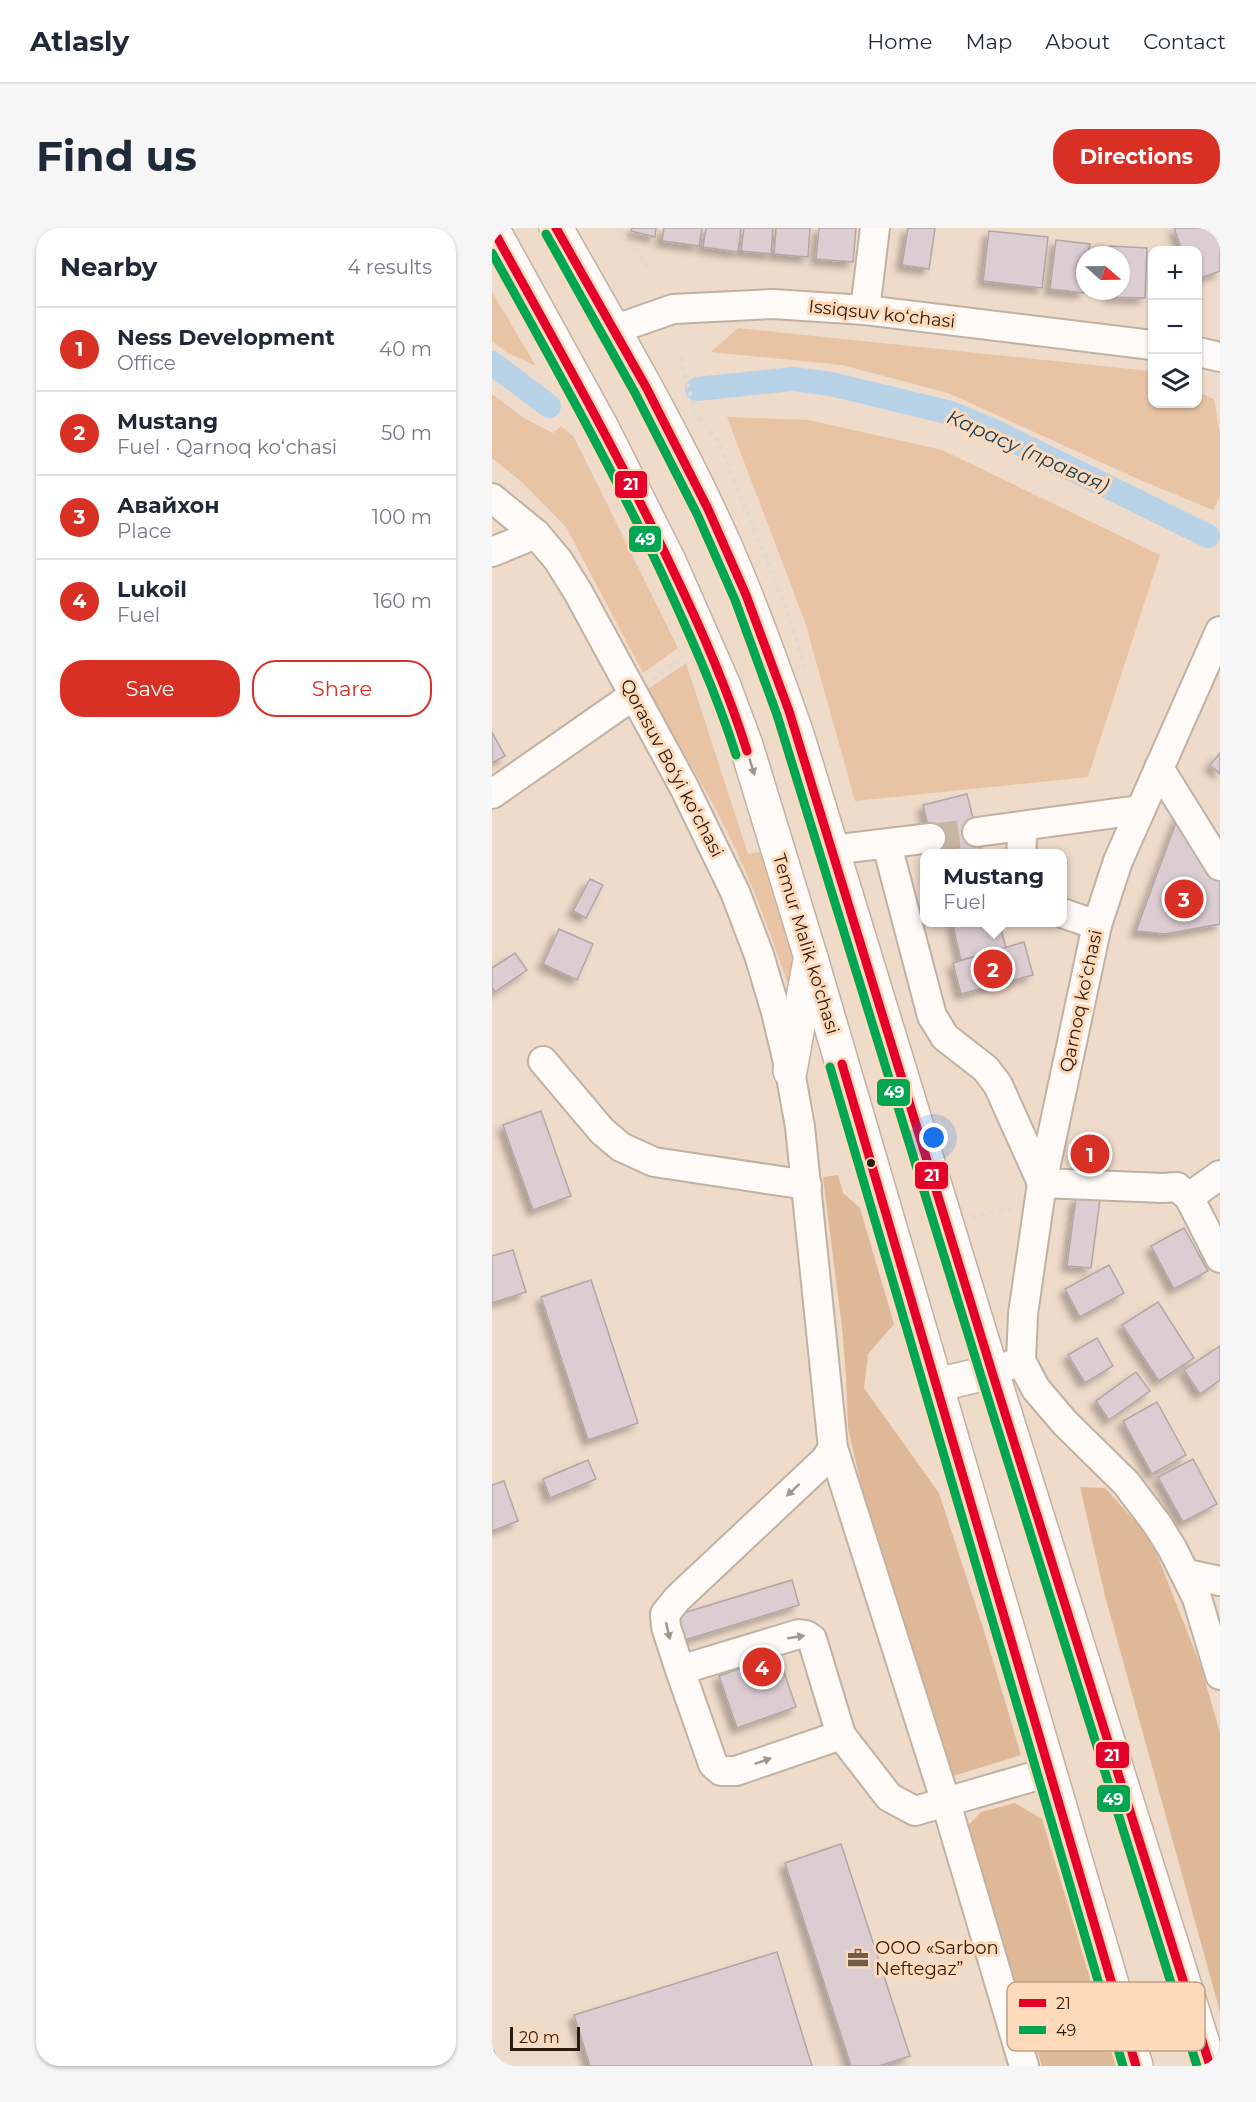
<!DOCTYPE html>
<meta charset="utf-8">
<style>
:root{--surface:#fff;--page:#f6f6f7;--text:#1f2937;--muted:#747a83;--line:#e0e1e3;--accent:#d93025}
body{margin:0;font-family:Montserrat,sans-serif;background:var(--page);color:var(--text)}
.controls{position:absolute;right:18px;top:18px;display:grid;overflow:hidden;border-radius:12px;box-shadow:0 2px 4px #0004}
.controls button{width:54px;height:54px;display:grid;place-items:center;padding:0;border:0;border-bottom:2px solid var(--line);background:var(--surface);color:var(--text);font:30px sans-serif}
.compass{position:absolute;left:584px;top:18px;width:54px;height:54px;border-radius:50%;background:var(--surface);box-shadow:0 2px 4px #0004;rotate:110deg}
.scale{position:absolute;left:18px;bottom:15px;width:70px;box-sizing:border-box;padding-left:6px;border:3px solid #2c1c0d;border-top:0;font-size:16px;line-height:21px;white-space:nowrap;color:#2c1c0d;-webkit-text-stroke:4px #fedabb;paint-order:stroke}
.you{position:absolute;left:442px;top:910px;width:21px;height:21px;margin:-15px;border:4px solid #fff;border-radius:50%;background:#1a73e8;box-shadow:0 0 0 9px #1a73e833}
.badge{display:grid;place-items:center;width:39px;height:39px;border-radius:50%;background:var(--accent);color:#fff;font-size:20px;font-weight:700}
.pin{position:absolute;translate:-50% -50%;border:3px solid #fff;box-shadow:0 2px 6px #0006}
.popup{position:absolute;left:428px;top:621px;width:147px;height:78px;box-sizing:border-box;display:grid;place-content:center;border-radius:12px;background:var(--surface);filter:drop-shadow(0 2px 4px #0005);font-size:20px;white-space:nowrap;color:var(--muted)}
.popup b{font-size:22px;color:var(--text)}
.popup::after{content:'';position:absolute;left:50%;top:100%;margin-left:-12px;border:12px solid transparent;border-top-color:var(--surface)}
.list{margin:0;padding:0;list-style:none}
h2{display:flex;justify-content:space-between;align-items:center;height:78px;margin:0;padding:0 24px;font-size:26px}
h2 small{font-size:20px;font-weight:400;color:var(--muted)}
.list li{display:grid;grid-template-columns:39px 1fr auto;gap:18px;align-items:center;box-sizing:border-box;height:84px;padding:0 24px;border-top:2px solid var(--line)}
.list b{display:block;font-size:22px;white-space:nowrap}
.list p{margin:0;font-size:20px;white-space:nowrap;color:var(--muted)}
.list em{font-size:20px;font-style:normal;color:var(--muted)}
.actions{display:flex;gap:12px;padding:18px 24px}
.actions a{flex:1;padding:14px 0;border:2px solid var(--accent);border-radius:24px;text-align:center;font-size:21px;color:var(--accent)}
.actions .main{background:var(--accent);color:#fff}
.icon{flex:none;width:33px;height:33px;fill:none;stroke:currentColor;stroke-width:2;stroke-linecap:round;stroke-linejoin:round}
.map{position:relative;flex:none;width:728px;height:1838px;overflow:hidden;border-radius:24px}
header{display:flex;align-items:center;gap:36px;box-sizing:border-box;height:84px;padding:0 30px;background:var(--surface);border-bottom:2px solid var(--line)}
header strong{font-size:28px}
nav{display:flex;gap:33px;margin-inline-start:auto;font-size:21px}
.intro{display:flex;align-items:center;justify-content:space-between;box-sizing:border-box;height:144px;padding:0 36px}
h1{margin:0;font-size:42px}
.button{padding:15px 27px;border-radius:24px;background:var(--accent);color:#fff;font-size:21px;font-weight:700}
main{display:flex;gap:36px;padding:0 36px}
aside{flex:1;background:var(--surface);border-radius:24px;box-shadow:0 2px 4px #0004}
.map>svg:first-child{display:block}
.green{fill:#e8c4a5}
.forest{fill:#dfb997}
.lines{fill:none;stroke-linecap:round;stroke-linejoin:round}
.canal{stroke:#b8d3e8;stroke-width:24}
.building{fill:#dbcdd2;stroke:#b2a6a7;stroke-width:1.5;filter:url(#shadow)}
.minor-tunnel{stroke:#c8b5a4;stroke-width:28;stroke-dasharray:28 14;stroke-linecap:butt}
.minor-casing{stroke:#c1b1a2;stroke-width:32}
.highway-casing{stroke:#c1b1a2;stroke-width:36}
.path{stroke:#e1d9d3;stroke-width:4;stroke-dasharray:4.5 4.5;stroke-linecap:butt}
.minor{stroke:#fdfaf7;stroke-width:28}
.highway{stroke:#fdfaf7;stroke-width:33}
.bus-1-casing{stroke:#fedabb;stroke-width:14}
.bus-2-casing{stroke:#fedabb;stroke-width:14}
.bus-1{stroke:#e4002b;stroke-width:9}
.bus-2{stroke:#00a651;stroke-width:9}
.oneway{fill:#9f968e}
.bus-dot{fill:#2c1c0d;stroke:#fedabb;stroke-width:2}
.labels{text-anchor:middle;stroke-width:6;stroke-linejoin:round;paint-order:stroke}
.street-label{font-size:18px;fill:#2c1c0d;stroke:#fedabb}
.poi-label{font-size:18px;fill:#2c1c0d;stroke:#fedabb;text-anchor:start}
.water-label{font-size:20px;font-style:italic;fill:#113e5d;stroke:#fedabb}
.key{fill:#fedabb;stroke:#bfa187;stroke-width:1.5}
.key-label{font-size:16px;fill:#2c1c0d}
.line-badge{stroke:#fedabb;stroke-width:2}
.badge-label{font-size:16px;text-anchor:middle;font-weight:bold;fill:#fff}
</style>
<header>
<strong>Atlasly</strong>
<nav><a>Home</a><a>Map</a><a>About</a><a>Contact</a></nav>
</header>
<div class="intro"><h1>Find us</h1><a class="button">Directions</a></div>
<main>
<aside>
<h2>Nearby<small>4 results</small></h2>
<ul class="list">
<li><span class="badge">1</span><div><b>Ness Development</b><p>Office</p></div><em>40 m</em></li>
<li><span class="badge">2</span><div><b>Mustang</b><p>Fuel · Qarnoq koʻchasi</p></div><em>50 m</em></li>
<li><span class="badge">3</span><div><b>Авайхон</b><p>Place</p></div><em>100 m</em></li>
<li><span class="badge">4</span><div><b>Lukoil</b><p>Fuel</p></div><em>160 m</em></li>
</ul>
<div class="actions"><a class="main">Save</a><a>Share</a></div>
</aside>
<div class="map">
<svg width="728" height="1838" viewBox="0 0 728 1838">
<defs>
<filter id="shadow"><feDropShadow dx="-5.5" dy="5.5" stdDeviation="3" flood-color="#0004"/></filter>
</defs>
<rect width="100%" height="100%" fill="#efdbca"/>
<g class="green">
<path d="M0 64 44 138 14 124 0 113Z"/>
<path d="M246 100 658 143 660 144V176H706V164L722 171 728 207V268L721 282 648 252 456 165 350 137 219 124Z"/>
<path d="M0 166 32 190 61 205 69 198 82 209 186 420 151 445 74 299 31 255 0 230Z"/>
<path d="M235 189 317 192 450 222 668 327 596 549 363 573 313 394Z"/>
<path d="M194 435 256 626 268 624 300 728V766C282 718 266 669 244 622 218 567 186 515 155 462Z"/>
</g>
<g class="forest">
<path d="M346 947 351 965 368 980 402 1096 376 1126 372 1160 447 1265 492 1403 529 1527 458 1549 373 1273 356 1201 354 1148 350 1100 331 949Z"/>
<path d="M588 1259 613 1260 659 1311 709 1439 728 1505V1784L613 1368Z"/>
<path d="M523 1575 550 1591 625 1838H550L475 1599 489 1584Z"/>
</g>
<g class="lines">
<g class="canal">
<path d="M0 135 57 178"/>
<path d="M205 161 301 151 339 156 459 185 500 202 716 308"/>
</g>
</g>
<g class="building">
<path d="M140 0H164L163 9 139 3Z"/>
<path d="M172 0H210L207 18 170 13Z"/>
<path d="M214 0H249L246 24 211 19Z"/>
<path d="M252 0H281L279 26 249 23Z"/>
<path d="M284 0H318L316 29 282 26Z"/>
<path d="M327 0H364L361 34 324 31Z"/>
<path d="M416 0H443L437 41 410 37Z"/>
<path d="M682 0H728V43L706 51V22H690Z"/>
<path d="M497 3 556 9 550 60 491 53Z"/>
<path d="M564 12 598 16 596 27H593L592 65 558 61Z"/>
<path d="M618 18 655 20 653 70 616 69V63H629V27H618Z"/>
<path d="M0 504 13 528 0 535Z"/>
<path d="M728 525V546L718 537Z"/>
<path d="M475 566 490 626H443L431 577Z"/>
<path d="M687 586 728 646V696L673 706 644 703Z"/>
<path d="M98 651 111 657 94 690 81 683Z"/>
<path d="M460 694H507L514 720 469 732Z"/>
<path d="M67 701 101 716 85 752 51 736Z"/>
<path d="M532 714 541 747 469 766 461 735Z"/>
<path d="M23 725 35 742 3 764 0 759V740Z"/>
<path d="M49 883 79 968 41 982 11 897Z"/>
<path d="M584 969 608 971 599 1040 575 1038Z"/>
<path d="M692 1000 716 1043 682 1061 659 1018Z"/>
<path d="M21 1022 34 1064 0 1075V1028Z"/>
<path d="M617 1037 632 1065 588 1089 573 1061Z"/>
<path d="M99 1052 146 1195 96 1212 49 1069Z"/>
<path d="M666 1074 702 1130 667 1153 630 1097Z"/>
<path d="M605 1110 621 1138 593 1155 576 1127Z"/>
<path d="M728 1118V1152L708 1166 692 1142Z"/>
<path d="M644 1144 658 1163 617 1192 604 1173Z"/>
<path d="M665 1174 694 1227 660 1246 631 1193Z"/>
<path d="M701 1231 725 1276 691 1294 666 1249Z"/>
<path d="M96 1232 104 1251 58 1270 51 1251Z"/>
<path d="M12 1253 26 1293 0 1303V1257Z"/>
<path d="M300 1352 307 1377 183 1415 175 1390Z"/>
<path d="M286 1427 304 1479 245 1500 227 1448Z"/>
<path d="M349 1616 418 1828 387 1838H359L293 1635Z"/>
<path d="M285 1724 320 1838H98L82 1787Z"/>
<path d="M0 1823H2L6 1838H0Z"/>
</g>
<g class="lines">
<path class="minor-tunnel" d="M439 610 485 604"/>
<defs>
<g id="minor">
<path d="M373 82 383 0"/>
<path d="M121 102 181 81 281 76 373 82 660 117"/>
<path d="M706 124 728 129"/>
<path d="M0 270 44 306 66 332 86 364 192 559 243 664 267 727 284 784 298 843 308 899 341 1220 454 1575 532 1838"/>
<path d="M0 324 44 306"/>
<path d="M667 540 728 638"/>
<path d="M0 566 142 467"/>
<path d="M485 604 647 582"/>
<path d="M395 617 440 788 453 809 494 841 506 857 550 955 671 960 685 959 697 969 728 1030"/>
<path d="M339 622 439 610"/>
<path d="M529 626 531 598"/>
<path d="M570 685 605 697"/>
<path d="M51 833 110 903 129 919 162 934 315 957"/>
<path d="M697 969 728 947"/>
<path d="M529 1133 544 1161 573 1195 634 1255 665 1296 680 1320 705 1370 728 1447"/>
<path d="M500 1144 529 1133 531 1086 550 955 605 697 626 633 728 403"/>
<path d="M341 1220 333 1232 185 1371 173 1386 174 1399 188 1442 221 1536 229 1543H244L349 1507 397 1569 423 1583 557 1544"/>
<path d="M695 1346 728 1353"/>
<path d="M188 1442 307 1406 314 1407 320 1411 349 1507"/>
</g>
<g id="highway">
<path d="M0 0 109 198 177 333 232 458 254 517 319 730 644 1838"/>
<path d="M64 0C124 106 186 211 235 322 261 382 283 444 305 506L500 1144 718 1838"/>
<path d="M298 843 317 737"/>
<path d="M444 1157 500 1144"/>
</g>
</defs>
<use href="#minor" class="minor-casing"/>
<use href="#highway" class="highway-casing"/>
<g class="path">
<path d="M125 0 156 38"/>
<path d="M188 129 204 187 226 213 291 372 313 438"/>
<path d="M161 451 191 428"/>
<path d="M480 989 523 979"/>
</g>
<use href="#minor" class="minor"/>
<use href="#highway" class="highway"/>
<defs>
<g id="bus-1">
<path d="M0 0C62 112 125 223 179 338 208 398 235 459 255 523"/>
<path d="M64 0 154 159 216 281 254 367 297 483 500 1144 718 1838"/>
<path d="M350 836 644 1838"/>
</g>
<g id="bus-2">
<path d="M54 6 143 165 205 286 243 372 285 487 489 1148 705 1838"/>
<path d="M0 25C59 131 118 236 170 346 197 405 224 464 244 527"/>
<path d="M338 839 631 1838"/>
</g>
</defs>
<use href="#bus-1" class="bus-1-casing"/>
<use href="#bus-2" class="bus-2-casing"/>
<use href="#bus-1" class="bus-1"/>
<use href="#bus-2" class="bus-2"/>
</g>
<defs><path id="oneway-solid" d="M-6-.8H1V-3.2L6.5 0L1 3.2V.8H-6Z" transform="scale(1.5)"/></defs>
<g class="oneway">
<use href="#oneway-solid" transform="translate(260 539) rotate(73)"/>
<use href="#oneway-solid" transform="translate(301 1262) rotate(137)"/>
<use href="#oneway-solid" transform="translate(176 1403) rotate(77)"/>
<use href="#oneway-solid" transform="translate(304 1409) rotate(-9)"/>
<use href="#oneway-solid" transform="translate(271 1533) rotate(-19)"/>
</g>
<defs>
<symbol id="office-bare" viewBox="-9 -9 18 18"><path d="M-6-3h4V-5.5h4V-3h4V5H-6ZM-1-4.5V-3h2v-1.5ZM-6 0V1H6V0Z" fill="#705f4f" stroke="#fedabb" stroke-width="2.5" paint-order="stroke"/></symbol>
</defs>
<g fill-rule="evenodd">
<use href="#office-bare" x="351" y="1715" width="30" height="30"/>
</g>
<circle class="bus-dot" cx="379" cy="935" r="5"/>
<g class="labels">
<g class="street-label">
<text transform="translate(390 86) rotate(6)" y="6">Issiqsuv koʻchasi</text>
<text transform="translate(180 540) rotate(62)" y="6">Qorasuv Bo‘yi koʻchasi</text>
<text transform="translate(314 716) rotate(73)" y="6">Temur Malik ko'chasi</text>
<text transform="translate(589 773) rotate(-78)" y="6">Qarnoq koʻchasi</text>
</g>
<g class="poi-label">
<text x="383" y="1726">ООО «Sarbon<tspan x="383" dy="21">Neftegaz”</tspan></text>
</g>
<g class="water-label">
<text transform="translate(536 223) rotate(24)" y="7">Карасу (правая)</text>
</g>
</g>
<rect x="515" y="1754" width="198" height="69" rx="9" class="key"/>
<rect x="527" y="1771" width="27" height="8" fill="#e4002b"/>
<rect x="527" y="1798" width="27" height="8" fill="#00a651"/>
<g class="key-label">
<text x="564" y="1781">21</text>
<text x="564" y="1808">49</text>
</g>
<g class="line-badge">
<rect x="122" y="242" width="34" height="29" rx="6" fill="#e4002b"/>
<rect x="136" y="297" width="34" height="28" rx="6" fill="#00a651"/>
<rect x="384" y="850" width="35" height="29" rx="6" fill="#00a651"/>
<rect x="422" y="933" width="35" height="29" rx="6" fill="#e4002b"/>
<rect x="603" y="1513" width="35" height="28" rx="6" fill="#e4002b"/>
<rect x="604" y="1556" width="35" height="29" rx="6" fill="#00a651"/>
</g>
<g class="badge-label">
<text x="139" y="262">21</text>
<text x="153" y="317">49</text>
<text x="402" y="870">49</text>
<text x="440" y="953">21</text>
<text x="620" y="1533">21</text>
<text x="621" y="1577">49</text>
</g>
</svg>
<div class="controls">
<button>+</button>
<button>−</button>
<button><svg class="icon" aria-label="layers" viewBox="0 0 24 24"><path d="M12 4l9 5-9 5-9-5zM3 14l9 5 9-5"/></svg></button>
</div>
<svg class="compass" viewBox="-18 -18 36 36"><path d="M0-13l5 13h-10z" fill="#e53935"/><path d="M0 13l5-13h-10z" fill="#747a83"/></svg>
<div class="scale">20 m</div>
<div class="you"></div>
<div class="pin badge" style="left:598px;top:926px">1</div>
<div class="pin badge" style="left:501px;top:741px">2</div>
<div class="popup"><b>Mustang</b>Fuel</div>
<div class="pin badge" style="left:692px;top:671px">3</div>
<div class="pin badge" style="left:270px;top:1439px">4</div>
</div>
</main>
